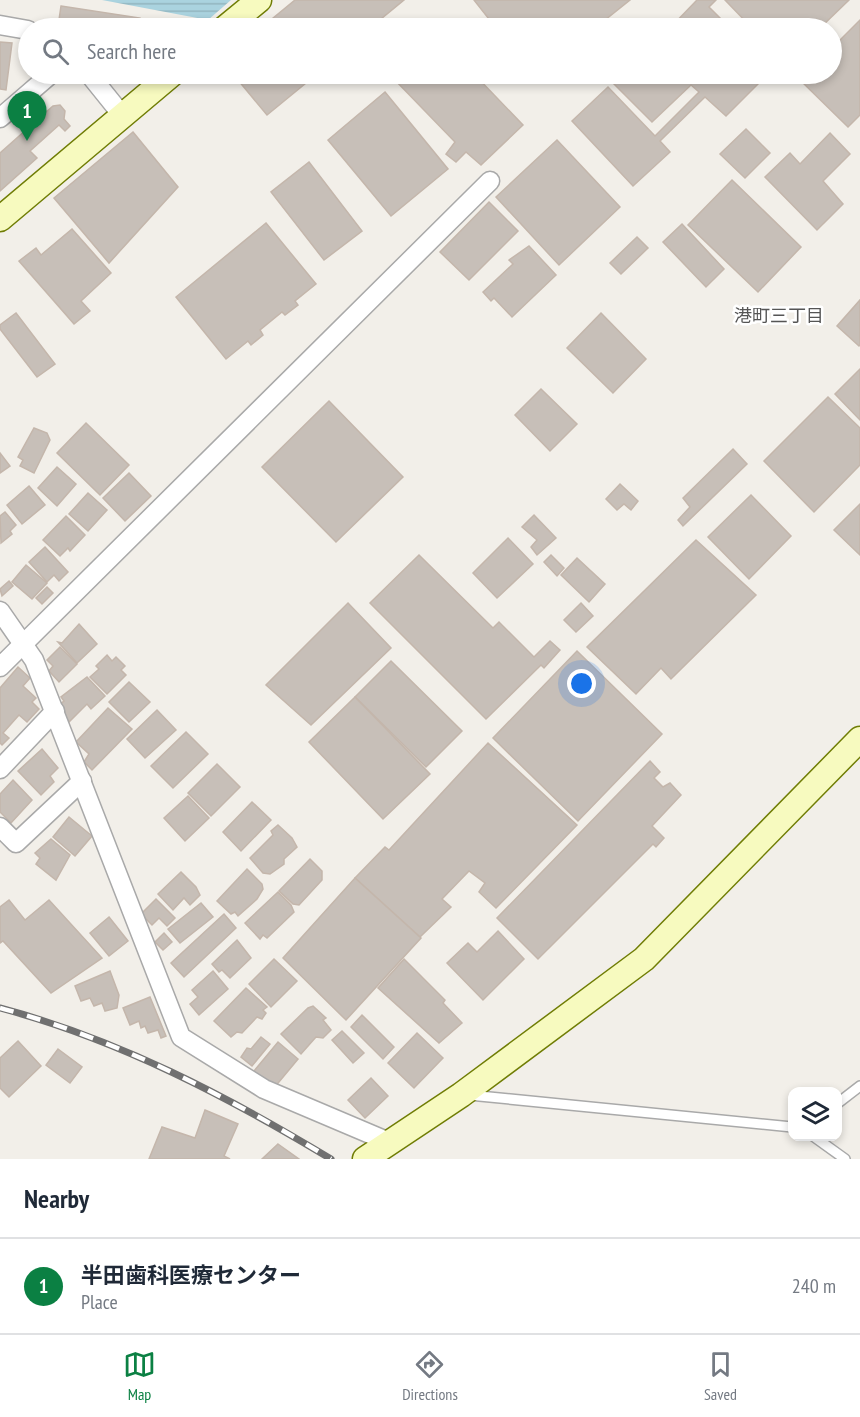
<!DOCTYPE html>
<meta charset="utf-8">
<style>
:root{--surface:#fff;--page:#f2f2f3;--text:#1f2937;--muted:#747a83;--line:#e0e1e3;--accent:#0b8043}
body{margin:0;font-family:"PT Sans Narrow","Noto Sans JP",sans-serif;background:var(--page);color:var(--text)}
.controls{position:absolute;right:18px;bottom:18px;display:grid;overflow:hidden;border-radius:12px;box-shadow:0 3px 9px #0003}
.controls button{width:54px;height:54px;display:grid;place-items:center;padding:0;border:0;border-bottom:2px solid var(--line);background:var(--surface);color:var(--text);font:30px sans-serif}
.you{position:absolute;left:582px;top:684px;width:21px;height:21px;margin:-15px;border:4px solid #fff;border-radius:50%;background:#1a73e8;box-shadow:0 0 0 9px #1a73e833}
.badge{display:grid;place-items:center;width:39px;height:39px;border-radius:50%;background:var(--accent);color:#fff;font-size:20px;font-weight:700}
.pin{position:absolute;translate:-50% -50px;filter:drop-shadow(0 2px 3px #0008)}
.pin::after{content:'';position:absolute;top:32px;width:21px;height:18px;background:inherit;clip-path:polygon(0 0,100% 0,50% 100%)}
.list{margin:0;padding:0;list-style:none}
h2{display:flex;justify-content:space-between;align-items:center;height:78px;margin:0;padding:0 24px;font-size:26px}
h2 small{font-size:20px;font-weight:400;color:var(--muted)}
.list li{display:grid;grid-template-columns:39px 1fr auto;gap:18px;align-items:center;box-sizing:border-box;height:96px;padding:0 24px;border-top:2px solid var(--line)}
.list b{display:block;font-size:22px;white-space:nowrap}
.list p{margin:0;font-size:20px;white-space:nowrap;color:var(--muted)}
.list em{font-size:20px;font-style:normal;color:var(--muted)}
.icon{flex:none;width:33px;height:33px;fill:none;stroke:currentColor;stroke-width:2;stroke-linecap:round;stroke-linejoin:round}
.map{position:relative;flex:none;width:860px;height:1159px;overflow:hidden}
.search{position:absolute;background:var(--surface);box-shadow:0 3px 9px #0003;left:18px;right:18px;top:18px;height:66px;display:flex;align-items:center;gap:15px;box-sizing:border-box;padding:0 21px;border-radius:33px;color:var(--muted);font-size:22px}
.sheet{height:174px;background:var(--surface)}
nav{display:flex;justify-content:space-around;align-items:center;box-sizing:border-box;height:84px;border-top:2px solid var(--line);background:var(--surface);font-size:16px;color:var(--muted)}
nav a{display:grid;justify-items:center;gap:3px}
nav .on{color:var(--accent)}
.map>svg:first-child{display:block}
.water{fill:url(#water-rules)}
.building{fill:#c7bfb8;stroke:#c4b6ab;stroke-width:1.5}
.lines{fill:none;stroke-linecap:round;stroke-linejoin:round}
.lane-casing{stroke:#a9a9a9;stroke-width:12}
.street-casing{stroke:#a9a9a9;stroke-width:21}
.secondary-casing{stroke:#707d05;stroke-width:27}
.lane{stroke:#fff;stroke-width:9}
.street{stroke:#fff;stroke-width:18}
.secondary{stroke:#f7fabf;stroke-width:24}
.rail-casing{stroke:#707070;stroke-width:7}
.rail{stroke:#fff;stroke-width:4.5;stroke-dasharray:14;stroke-linecap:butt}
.labels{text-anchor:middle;stroke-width:5;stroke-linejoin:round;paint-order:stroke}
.neighbourhood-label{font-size:18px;fill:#555;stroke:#fff}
</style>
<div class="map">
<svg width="860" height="1159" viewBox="0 0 860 1159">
<defs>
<pattern id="water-rules" width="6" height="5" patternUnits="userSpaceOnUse" patternTransform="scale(1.5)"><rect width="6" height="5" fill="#aad3df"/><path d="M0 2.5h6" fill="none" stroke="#92b5bf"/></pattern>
</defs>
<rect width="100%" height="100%" fill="#f2efe9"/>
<path class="water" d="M102 0H231L208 20Z"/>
<g class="building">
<path d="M295 0H404L370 28H261Z"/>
<path d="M474 0H630L595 28H496Z"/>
<path d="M697 0H716L709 7 730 28H670Z"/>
<path d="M725 0H849L820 28H752Z"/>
<path d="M61 6 140 18 138 28H91L92 26 59 20Z"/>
<path d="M142 19 156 21 155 27 141 25Z"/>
<path d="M860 20V115L848 127 800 80 806 74H832V48Z"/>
<path d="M0 42 12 43 6 90 0 89Z"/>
<path d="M233 74H317L267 115Z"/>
<path d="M400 74H474L523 125 481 165 466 152 456 162 446 154 455 142 394 79Z"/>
<path d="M624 74H768L726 116 705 97 660 141 670 152 633 186 572 121 608 87 655 136 699 92 691 85 652 122 614 84Z"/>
<path d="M385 92 448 169 391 216 328 140Z"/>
<path d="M60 105 65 111 64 119 70 126 65 131 59 125 30 151 37 158 0 191V153L53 106Z"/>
<path d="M746 129 770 153 745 178 720 154Z"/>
<path d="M133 132 178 187 109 263 54 198Z"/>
<path d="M830 133 850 154 823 181 843 204 817 230 765 177 790 153 800 164Z"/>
<path d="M557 140 620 207 559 265 496 197Z"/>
<path d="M309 162 362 231 324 260 271 192Z"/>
<path d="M732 180 801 247 758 292 688 225Z"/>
<path d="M489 202 518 231 469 280 440 252Z"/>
<path d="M266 223 316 284 295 301 298 305 285 315 282 312 260 330 263 335 251 345 248 341 226 359 176 297Z"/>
<path d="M682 224 724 269 706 287 663 242Z"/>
<path d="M72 229 111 273 81 301 90 311 74 324 19 261 36 248 41 255Z"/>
<path d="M637 237 648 248 621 274 610 263Z"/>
<path d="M529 246 556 275 512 317 494 298 491 301 483 292 513 264 509 260Z"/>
<path d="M860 300V345L859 346 837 326Z"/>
<path d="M16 313 55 364 37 377 0 329V325Z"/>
<path d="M601 313 646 359 613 393 567 348Z"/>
<path d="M860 369V420L835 394Z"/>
<path d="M541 389 577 424 550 451 515 415Z"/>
<path d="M828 397 860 428V465L814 512 764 461Z"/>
<path d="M329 401 403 477 336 542 262 467Z"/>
<path d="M86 423 129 465 100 495 57 453Z"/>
<path d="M34 428 47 433 50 440 34 473 20 466 23 460 18 457Z"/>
<path d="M733 449 747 464 683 526 678 520 690 507 683 498Z"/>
<path d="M0 453 10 466 0 473Z"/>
<path d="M57 467 76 484 57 506 38 488Z"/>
<path d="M129 473 151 496 125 521 103 498Z"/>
<path d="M620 484 638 501 631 510 624 504 617 510 606 499Z"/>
<path d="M29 486 45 505 22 524 7 505Z"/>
<path d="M88 493 107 510 88 531 69 514Z"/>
<path d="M751 495 791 536 749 579 708 537Z"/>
<path d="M860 504V555L834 530Z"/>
<path d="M5 512 16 525 10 531 12 534 1 543 0 516Z"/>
<path d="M534 515 556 538 537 555 531 547 537 540 522 527Z"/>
<path d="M66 516 85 535 70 551 68 548 60 556 43 540Z"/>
<path d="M508 538 533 564 497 598 473 573Z"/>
<path d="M696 540 756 595 671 679 661 668 636 694 587 647Z"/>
<path d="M45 547 68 572 59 581 54 575 47 582 29 562Z"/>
<path d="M419 555 493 628 499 622 534 657 550 641 560 650 544 668 541 665 486 719 370 603Z"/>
<path d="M551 555 564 568 557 576 544 562Z"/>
<path d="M577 558 605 584 589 602 561 575Z"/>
<path d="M26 565 47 583 32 599 12 582Z"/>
<path d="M9 581 13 586 2 596 0 589Z"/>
<path d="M47 587 53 593 42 604 36 598Z"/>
<path d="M348 603 391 648 311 725 266 685Z"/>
<path d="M581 603 593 616 576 632 564 620Z"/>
<path d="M79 624 97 644 77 663 58 642 62 643Z"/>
<path d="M60 647 77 664 59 682 49 671 53 666 47 660Z"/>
<path d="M577 651 662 734 578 821 493 738Z"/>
<path d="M107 655 112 661 116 657 125 666 121 670 126 675 107 694 90 677 99 669 96 666Z"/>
<path d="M391 661 462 731 426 767 355 697Z"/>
<path d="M18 667 30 678 23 686 36 698 32 702 39 709 27 722 19 715 3 733 9 738 2 745 0 743V688Z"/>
<path d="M87 677 105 696 91 709 87 704 69 722 59 705 64 701 61 697Z"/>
<path d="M129 682 150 702 129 722 109 702Z"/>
<path d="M355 697 430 774 383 819 309 742Z"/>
<path d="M108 708 132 729 92 770 84 762 89 754 76 742Z"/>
<path d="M157 710 176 730 145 758 127 739Z"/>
<path d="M186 732 208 754 173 788 151 766Z"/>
<path d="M488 743 577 825 496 908 479 892 485 883 469 871 442 899 451 907 420 937 355 878 385 847 389 850Z"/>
<path d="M42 749 58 768 50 776 54 782 41 795 18 771Z"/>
<path d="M650 761 660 772 654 778 663 787 670 783 681 795 652 826 664 838 656 847 653 844 538 959 497 918Z"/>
<path d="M217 764 240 787 211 816 188 793Z"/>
<path d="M13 780 32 800 11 823 0 812V794Z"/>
<path d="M188 796 209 818 185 841 164 818Z"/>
<path d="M252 802 271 820 241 851 223 832Z"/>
<path d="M69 817 92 836 75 856 53 837Z"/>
<path d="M278 825 292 838 297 847 284 859V864L270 874 263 873 250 858 273 835 271 831Z"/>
<path d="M51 839 70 855 56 880 36 864 40 858 35 853Z"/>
<path d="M310 859 322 871V880L299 905 293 904 279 891Z"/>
<path d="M247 869 262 884 263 889 257 899 238 916 235 912 231 914 217 901Z"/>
<path d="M181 872 196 887 200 895 190 905 184 898 173 910 158 894Z"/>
<path d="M355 878 421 938 346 1020 283 958Z"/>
<path d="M278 892 291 905 294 912 267 938 263 935 260 939 245 923Z"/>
<path d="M156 899 175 918 167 926 159 918 152 925 141 914Z"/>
<path d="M9 900 25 920 49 900 102 958 51 993 3 941 0 943V907Z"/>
<path d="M201 903 213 917 180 943 168 929Z"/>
<path d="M224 914 236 928 184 977 171 963Z"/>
<path d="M109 917 128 941 109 956 90 933Z"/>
<path d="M498 931 524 959 483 1000 447 963 468 943 477 952Z"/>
<path d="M164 933 172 942 163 950 155 942Z"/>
<path d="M237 940 251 958 230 978 222 970 219 972 212 964Z"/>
<path d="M274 959 297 981 271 1007 249 984Z"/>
<path d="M404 959 445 1000 443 1003 462 1023 439 1043 378 988Z"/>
<path d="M110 971 119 995 117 1008 105 1011 102 1003 94 1006 90 998 81 1001 75 986Z"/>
<path d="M213 971 228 989 199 1015 190 1004 198 997 192 990Z"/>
<path d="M246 988 267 1007 263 1010 266 1013 262 1019 257 1017 242 1033 237 1032 231 1037 214 1021Z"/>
<path d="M150 997 166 1036 161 1038 158 1030 148 1033 145 1026 141 1028 139 1021 130 1025 123 1008Z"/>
<path d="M313 1006 326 1018 323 1020 331 1030 323 1038 316 1037 301 1054 281 1034 308 1008Z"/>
<path d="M362 1015 394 1047 383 1059 351 1027Z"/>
<path d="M342 1031 364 1053 353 1063 332 1040Z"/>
<path d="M417 1033 443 1058 414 1088 388 1063Z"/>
<path d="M261 1037 270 1044 252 1066 241 1057 247 1048 251 1049Z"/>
<path d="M18 1041 41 1066 9 1097 0 1088V1058Z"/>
<path d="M278 1042 298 1059 274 1088 254 1071Z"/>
<path d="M58 1049 82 1067 70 1083 46 1065Z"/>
<path d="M371 1078 388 1096 365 1118 348 1100Z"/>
<path d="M205 1110 238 1124 224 1156 230 1159H149L162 1127 195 1138Z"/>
<path d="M278 1144 299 1159H262Z"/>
</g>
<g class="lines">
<defs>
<g id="lane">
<path d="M469 1095 792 1127"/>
<path d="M838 1103 860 1086"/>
<path d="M813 1136 845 1159"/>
</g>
<g id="street">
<path d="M0 25 28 30"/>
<path d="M89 74 122 115"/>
<path d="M0 118 51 74"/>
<path d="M0 611 34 660 181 1037 264 1089 389 1142"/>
<path d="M0 667 490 181"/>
<path d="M0 769 55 711"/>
<path d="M0 827 16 843 82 781"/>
</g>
<g id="secondary">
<path d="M225 28 259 0"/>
<path d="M0 219 172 74"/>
<path d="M365 1159 461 1095 644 959 860 739"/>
</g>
</defs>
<use href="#lane" class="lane-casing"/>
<use href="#street" class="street-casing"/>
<use href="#secondary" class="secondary-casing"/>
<use href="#lane" class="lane"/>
<use href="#street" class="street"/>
<use href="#secondary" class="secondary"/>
<defs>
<path id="rail" d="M0 1008C117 1039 227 1096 331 1159"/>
</defs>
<use href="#rail" class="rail-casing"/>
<use href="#rail" class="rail"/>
</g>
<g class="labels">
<g class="neighbourhood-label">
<text x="779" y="322">港町三丁目</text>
</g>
</g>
</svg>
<div class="controls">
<button><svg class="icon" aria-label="layers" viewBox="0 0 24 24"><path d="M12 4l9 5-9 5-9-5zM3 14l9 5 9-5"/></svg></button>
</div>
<div class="you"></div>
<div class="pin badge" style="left:27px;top:141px">1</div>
<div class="search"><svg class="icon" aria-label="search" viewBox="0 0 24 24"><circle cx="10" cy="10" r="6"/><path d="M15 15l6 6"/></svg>Search here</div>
</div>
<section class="sheet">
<h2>Nearby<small></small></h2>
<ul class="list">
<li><span class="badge">1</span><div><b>半田歯科医療センター</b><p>Place</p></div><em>240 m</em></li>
</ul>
</section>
<nav>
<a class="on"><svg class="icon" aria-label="map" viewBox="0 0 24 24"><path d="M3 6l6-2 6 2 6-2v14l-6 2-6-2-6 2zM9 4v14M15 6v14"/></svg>Map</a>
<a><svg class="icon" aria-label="directions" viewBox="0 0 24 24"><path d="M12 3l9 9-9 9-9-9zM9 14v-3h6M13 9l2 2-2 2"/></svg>Directions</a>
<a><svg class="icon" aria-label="saved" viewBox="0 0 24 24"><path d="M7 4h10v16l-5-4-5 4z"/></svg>Saved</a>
</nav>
